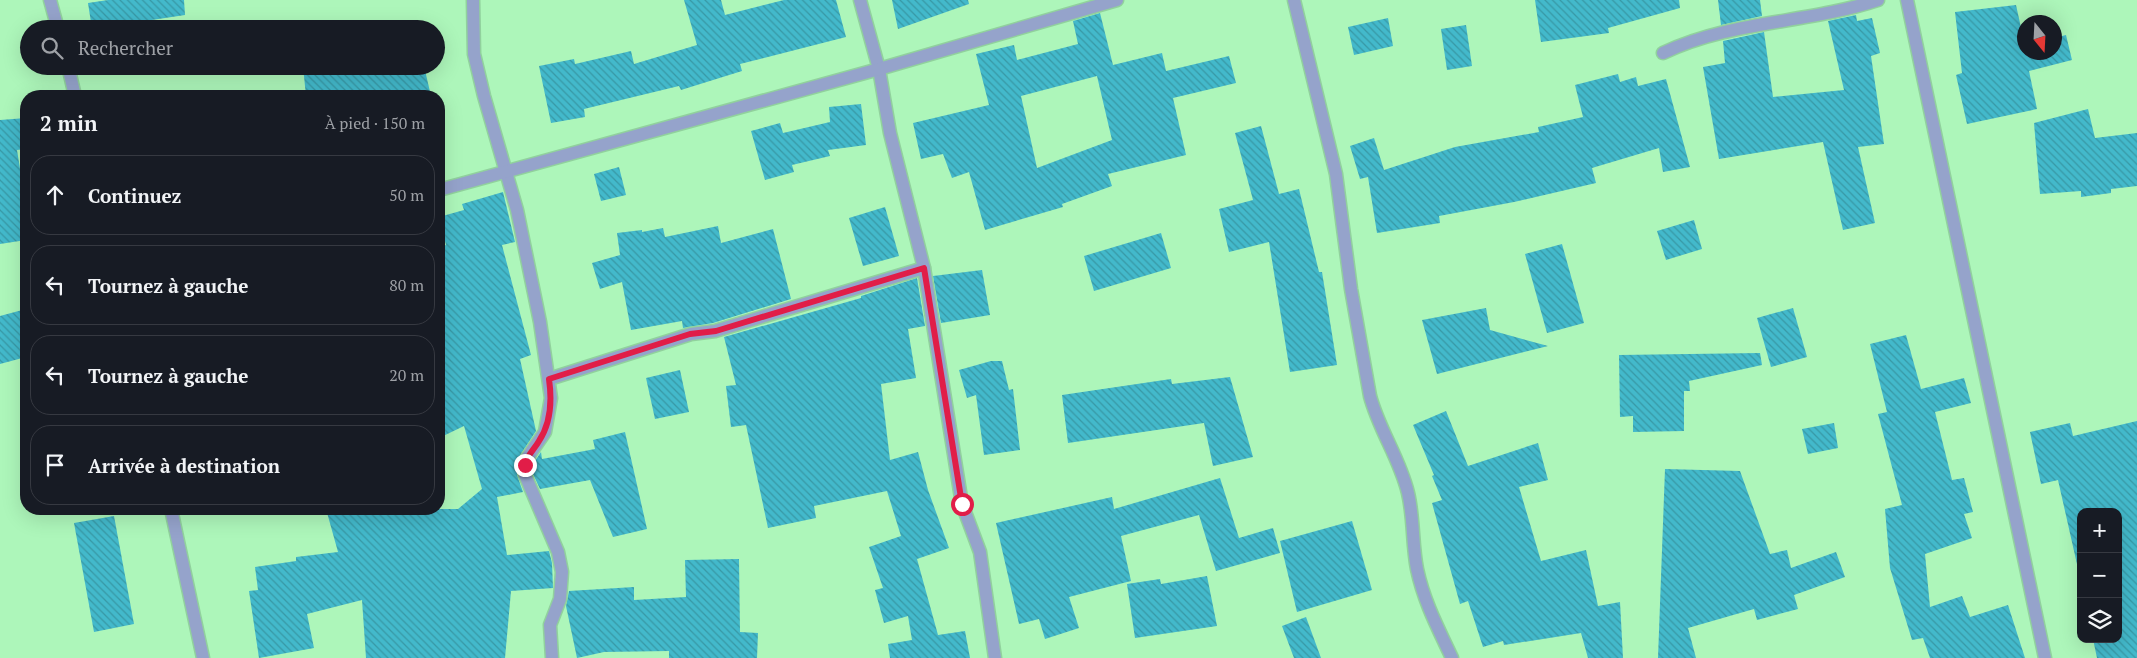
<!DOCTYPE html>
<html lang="fr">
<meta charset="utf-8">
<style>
:root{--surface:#171b24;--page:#20242c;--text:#f1f3f6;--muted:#9ea1a6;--line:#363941}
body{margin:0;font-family:"PT Serif",serif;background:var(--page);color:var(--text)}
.controls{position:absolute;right:15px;bottom:15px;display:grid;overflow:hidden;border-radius:10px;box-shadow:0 5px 20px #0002}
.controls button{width:45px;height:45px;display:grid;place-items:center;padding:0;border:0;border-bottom:1px solid var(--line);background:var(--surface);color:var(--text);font:25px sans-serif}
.compass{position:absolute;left:2017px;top:15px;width:45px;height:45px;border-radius:50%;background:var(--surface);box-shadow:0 5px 20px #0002;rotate:162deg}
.stop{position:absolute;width:15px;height:15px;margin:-11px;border:4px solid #e11d48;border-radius:50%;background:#fff}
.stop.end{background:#e11d48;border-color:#fff;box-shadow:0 1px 5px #0008}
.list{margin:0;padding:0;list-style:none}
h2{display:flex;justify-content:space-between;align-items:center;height:65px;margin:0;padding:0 20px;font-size:21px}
h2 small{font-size:16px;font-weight:400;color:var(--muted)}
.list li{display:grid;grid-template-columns:32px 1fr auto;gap:15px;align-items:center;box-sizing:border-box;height:80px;margin:0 10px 10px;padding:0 10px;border:1px solid var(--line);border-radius:20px}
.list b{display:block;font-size:19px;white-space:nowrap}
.list em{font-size:16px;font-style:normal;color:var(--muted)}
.icon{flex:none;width:28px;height:28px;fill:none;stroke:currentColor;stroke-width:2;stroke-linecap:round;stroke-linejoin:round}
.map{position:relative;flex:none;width:2137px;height:658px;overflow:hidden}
.search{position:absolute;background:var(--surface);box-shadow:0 5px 20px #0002;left:20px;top:20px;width:425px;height:55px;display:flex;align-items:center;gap:12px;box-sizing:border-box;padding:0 18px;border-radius:28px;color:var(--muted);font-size:19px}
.panel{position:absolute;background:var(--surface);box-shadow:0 5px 20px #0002;left:20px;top:90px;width:425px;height:425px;border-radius:20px}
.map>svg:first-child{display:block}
.building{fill:url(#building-back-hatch);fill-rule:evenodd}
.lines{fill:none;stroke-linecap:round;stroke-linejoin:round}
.minor-casing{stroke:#91d19d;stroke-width:15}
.minor{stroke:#95a3cb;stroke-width:12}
.route{stroke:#e11d48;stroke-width:6}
</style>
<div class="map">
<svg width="2137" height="658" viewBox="0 0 2137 658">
<defs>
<pattern id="building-back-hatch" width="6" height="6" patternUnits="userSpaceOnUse" patternTransform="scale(1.25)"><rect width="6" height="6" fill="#43b9cb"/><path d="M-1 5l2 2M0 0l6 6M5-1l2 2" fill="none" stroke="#3898a5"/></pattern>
</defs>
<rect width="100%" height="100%" fill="#adf6ba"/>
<g class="building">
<path d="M108 0H184L185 15 92 29 88 3Z"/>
<path d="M684 0H721L725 15 784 0H836L846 37 740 64 742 71 681 90 679 86 584 109 585 117 551 123 539 66 574 59 575 64 631 51 634 64 697 45Z"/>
<path d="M892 0H968L969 4 898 29Z"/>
<path d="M1535 0H1679L1680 8 1608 28 1609 33 1541 42Z"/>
<path d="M1718 0H1760L1762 16 1721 25Z"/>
<path d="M2016 5 2024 41V52H2054V38L2066 35 2072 60 2029 71 2037 109 1967 124 1956 75 1962 73 1955 12Z"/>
<path d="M1100 13 1113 65 1162 53 1166 71 1229 56 1236 83 1173 98 1186 155 1108 174 1112 186 1062 204 1063 207 985 230 969 172 952 178 943 154 921 159 913 123 989 105 976 54 1014 45 1017 60 1078 44 1073 21ZM1097 76 1112 140 1037 168 1021 96Z"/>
<path d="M1856 15 1857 21 1872 18 1880 53 1871 56 1884 144 1858 147 1875 223 1843 230 1823 142 1719 159 1703 67 1725 63 1723 41 1764 32 1773 97 1844 90 1828 21Z"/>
<path d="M1388 18 1393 46 1354 55 1348 27Z"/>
<path d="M1466 25 1472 66 1447 70 1441 29Z"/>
<path d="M303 66H424L431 96H306Z"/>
<path d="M1618 74 1620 82 1636 77 1638 86 1666 79 1690 167 1663 172 1659 148 1592 168 1596 183 1514 202 1439 216 1440 223 1377 233 1368 177 1360 179 1350 146 1374 138 1384 170 1455 147 1539 132 1538 127 1583 117 1575 85Z"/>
<path d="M861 104 866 145 828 150 830 156 792 165 794 172 765 180 751 131 780 123 783 133 830 122 829 107Z"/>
<path d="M2088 109 2095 138 2137 133V186L2111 189V193L2081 197V191L2040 194 2034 123Z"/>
<path d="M26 118V149L17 150 26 206V240L0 244V120Z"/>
<path d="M1261 126 1279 194 1299 189 1319 272H1322L1337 365 1290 372 1269 242 1229 252 1219 209 1253 200 1235 133Z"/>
<path d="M619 167 626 195 601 201 594 174Z"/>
<path d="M503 192 515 242 502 245 531 355 520 359 536 431 519 457 517 475 523 492 497 497 507 555 549 551 552 563 553 588 511 591 505 658H366L362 600 307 614 314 648 259 658 249 591 258 590 255 567 296 561V557L338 552 326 509H458L482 489 464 426 439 438V247L446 245 439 217 464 210 462 204Z"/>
<path d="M885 207 899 256 863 266 849 218Z"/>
<path d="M1694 220 1702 249 1666 260 1657 231Z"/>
<path d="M718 226 721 243 773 229 791 299 713 323 683 328 682 321 631 330 622 282 600 289 592 263 620 255 617 233 642 230V232L663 228 665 237Z"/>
<path d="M1161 233 1171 268 1094 291 1084 256Z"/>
<path d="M1562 244 1584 323 1547 333 1525 254Z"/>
<path d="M982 270 990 315 941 323 933 276Z"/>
<path d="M917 278 925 326 908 329 916 378 881 384 890 460 918 452 928 490 949 548 917 559 938 635 965 631 970 658H890L888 644 912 640 908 616 884 623 875 590 883 588 869 547 901 536 887 491 814 506 816 518 768 528 746 425 731 427 726 386 736 385 724 337 861 298V296Z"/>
<path d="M1486 308 1490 330 1548 346 1437 374 1422 320Z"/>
<path d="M1793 308 1807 357 1771 367 1757 318Z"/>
<path d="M26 309V357L0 364V316Z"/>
<path d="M1906 335 1921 389 1964 378 1971 403 1935 412 1952 480 1964 478 1973 512 1964 514 1972 538 1925 554 1930 607 1962 596 1970 617 2008 605 2025 658H1930L1923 638 1912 640 1890 568 1885 509 1902 505 1878 414 1887 412 1870 344Z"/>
<path d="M1760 353 1762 365 1689 381 1690 391H1684V431L1633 432V416L1620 417 1619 355Z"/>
<path d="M991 361H1002L1009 390 1013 389 1020 450 984 455 976 395 967 398 959 370Z"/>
<path d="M680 370 689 412 655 419 646 378Z"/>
<path d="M1230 377 1253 457 1213 466 1204 423 1068 443 1062 395 1171 379 1172 384Z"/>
<path d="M1446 411 1468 466 1538 443 1548 480 1519 487 1541 561 1586 550 1598 606 1620 602 1623 658H1588L1581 633 1504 645 1503 641 1483 647 1468 601 1460 604 1432 503 1442 500 1432 476 1434 475 1413 425Z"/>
<path d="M2137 421V658H2097L2093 639H2118V512H2081V582L2058 480 2041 484 2030 432 2070 423 2073 436Z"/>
<path d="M1834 423 1838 448 1808 454 1802 429Z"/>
<path d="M625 432 647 529 613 537 590 480 540 489 533 474 535 461 541 452 542 459 595 449 593 440Z"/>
<path d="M1665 469 1740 471 1770 554 1787 550 1791 568 1836 552 1845 577 1794 595 1798 609 1757 620 1754 609 1688 628 1696 658H1658Z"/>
<path d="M1220 478 1239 538 1273 528 1280 553 1216 571 1199 515 1121 536 1131 581 1069 597 1079 628 1045 639 1039 619 1019 624 996 523 1112 497 1114 509Z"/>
<path d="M114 516 134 624 94 632 74 523Z"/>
<path d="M1352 521 1372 590 1297 612 1280 541Z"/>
<path d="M739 559 740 632 758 633 757 658H669V651L604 652 577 658 566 606 569 591 634 587V600L686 597 685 560Z"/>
<path d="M1207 576 1217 626 1135 638 1127 584 1160 579 1161 584Z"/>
<path d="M1306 617 1321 658H1294L1282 626Z"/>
</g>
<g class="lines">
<defs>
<g id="minor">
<path d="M50 0 58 29"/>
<path d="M473 0 474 54 484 96 517 210 540 322 551 398 545 432 527 458 525 475 558 552 562 572 560 599 550 625 552 658"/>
<path d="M860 0 879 69 890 133 924 268 962 504 980 552 995 658"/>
<path d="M1294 0 1336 174 1351 289 1370 396C1379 430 1400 459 1408 493 1414 518 1412 544 1417 569 1424 602 1438 628 1452 658"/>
<path d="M1907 0 2045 658"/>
<path d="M1663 53C1732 20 1806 24 1878 0"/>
<path d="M68 66 75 96"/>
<path d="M439 190 879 69 1117 0"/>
<path d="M549 379 691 334 715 331 924 268"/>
<path d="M171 509 203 658"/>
</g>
</defs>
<use href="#minor" class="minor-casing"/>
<use href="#minor" class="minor"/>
</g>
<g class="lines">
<path class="route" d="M525 465C527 455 534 450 539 441 551 423 552 400 549 379L690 334 716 331 924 268 962 504"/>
</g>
</svg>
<div class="controls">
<button>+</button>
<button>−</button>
<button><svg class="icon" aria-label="layers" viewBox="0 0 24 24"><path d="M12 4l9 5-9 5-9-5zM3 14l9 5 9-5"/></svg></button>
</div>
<svg class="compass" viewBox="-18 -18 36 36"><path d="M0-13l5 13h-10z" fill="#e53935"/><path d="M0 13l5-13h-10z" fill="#9ea1a6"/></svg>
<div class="stop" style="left:962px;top:504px"></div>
<div class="stop end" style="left:525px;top:465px"></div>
<div class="search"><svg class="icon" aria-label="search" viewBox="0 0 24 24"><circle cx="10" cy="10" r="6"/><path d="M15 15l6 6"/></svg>Rechercher</div>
<section class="panel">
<h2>2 min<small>À pied · 150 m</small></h2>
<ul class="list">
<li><svg class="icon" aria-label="ahead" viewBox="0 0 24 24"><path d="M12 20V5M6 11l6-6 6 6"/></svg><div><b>Continuez</b></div><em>50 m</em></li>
<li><svg class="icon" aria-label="left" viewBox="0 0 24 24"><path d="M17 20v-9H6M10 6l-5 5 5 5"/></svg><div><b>Tournez à gauche</b></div><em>80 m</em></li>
<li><svg class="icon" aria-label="left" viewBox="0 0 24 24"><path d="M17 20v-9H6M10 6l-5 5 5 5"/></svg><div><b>Tournez à gauche</b></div><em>20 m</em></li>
<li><svg class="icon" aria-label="arrive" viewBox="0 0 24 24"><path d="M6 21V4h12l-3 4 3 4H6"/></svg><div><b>Arrivée à destination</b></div></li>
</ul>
</section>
</div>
